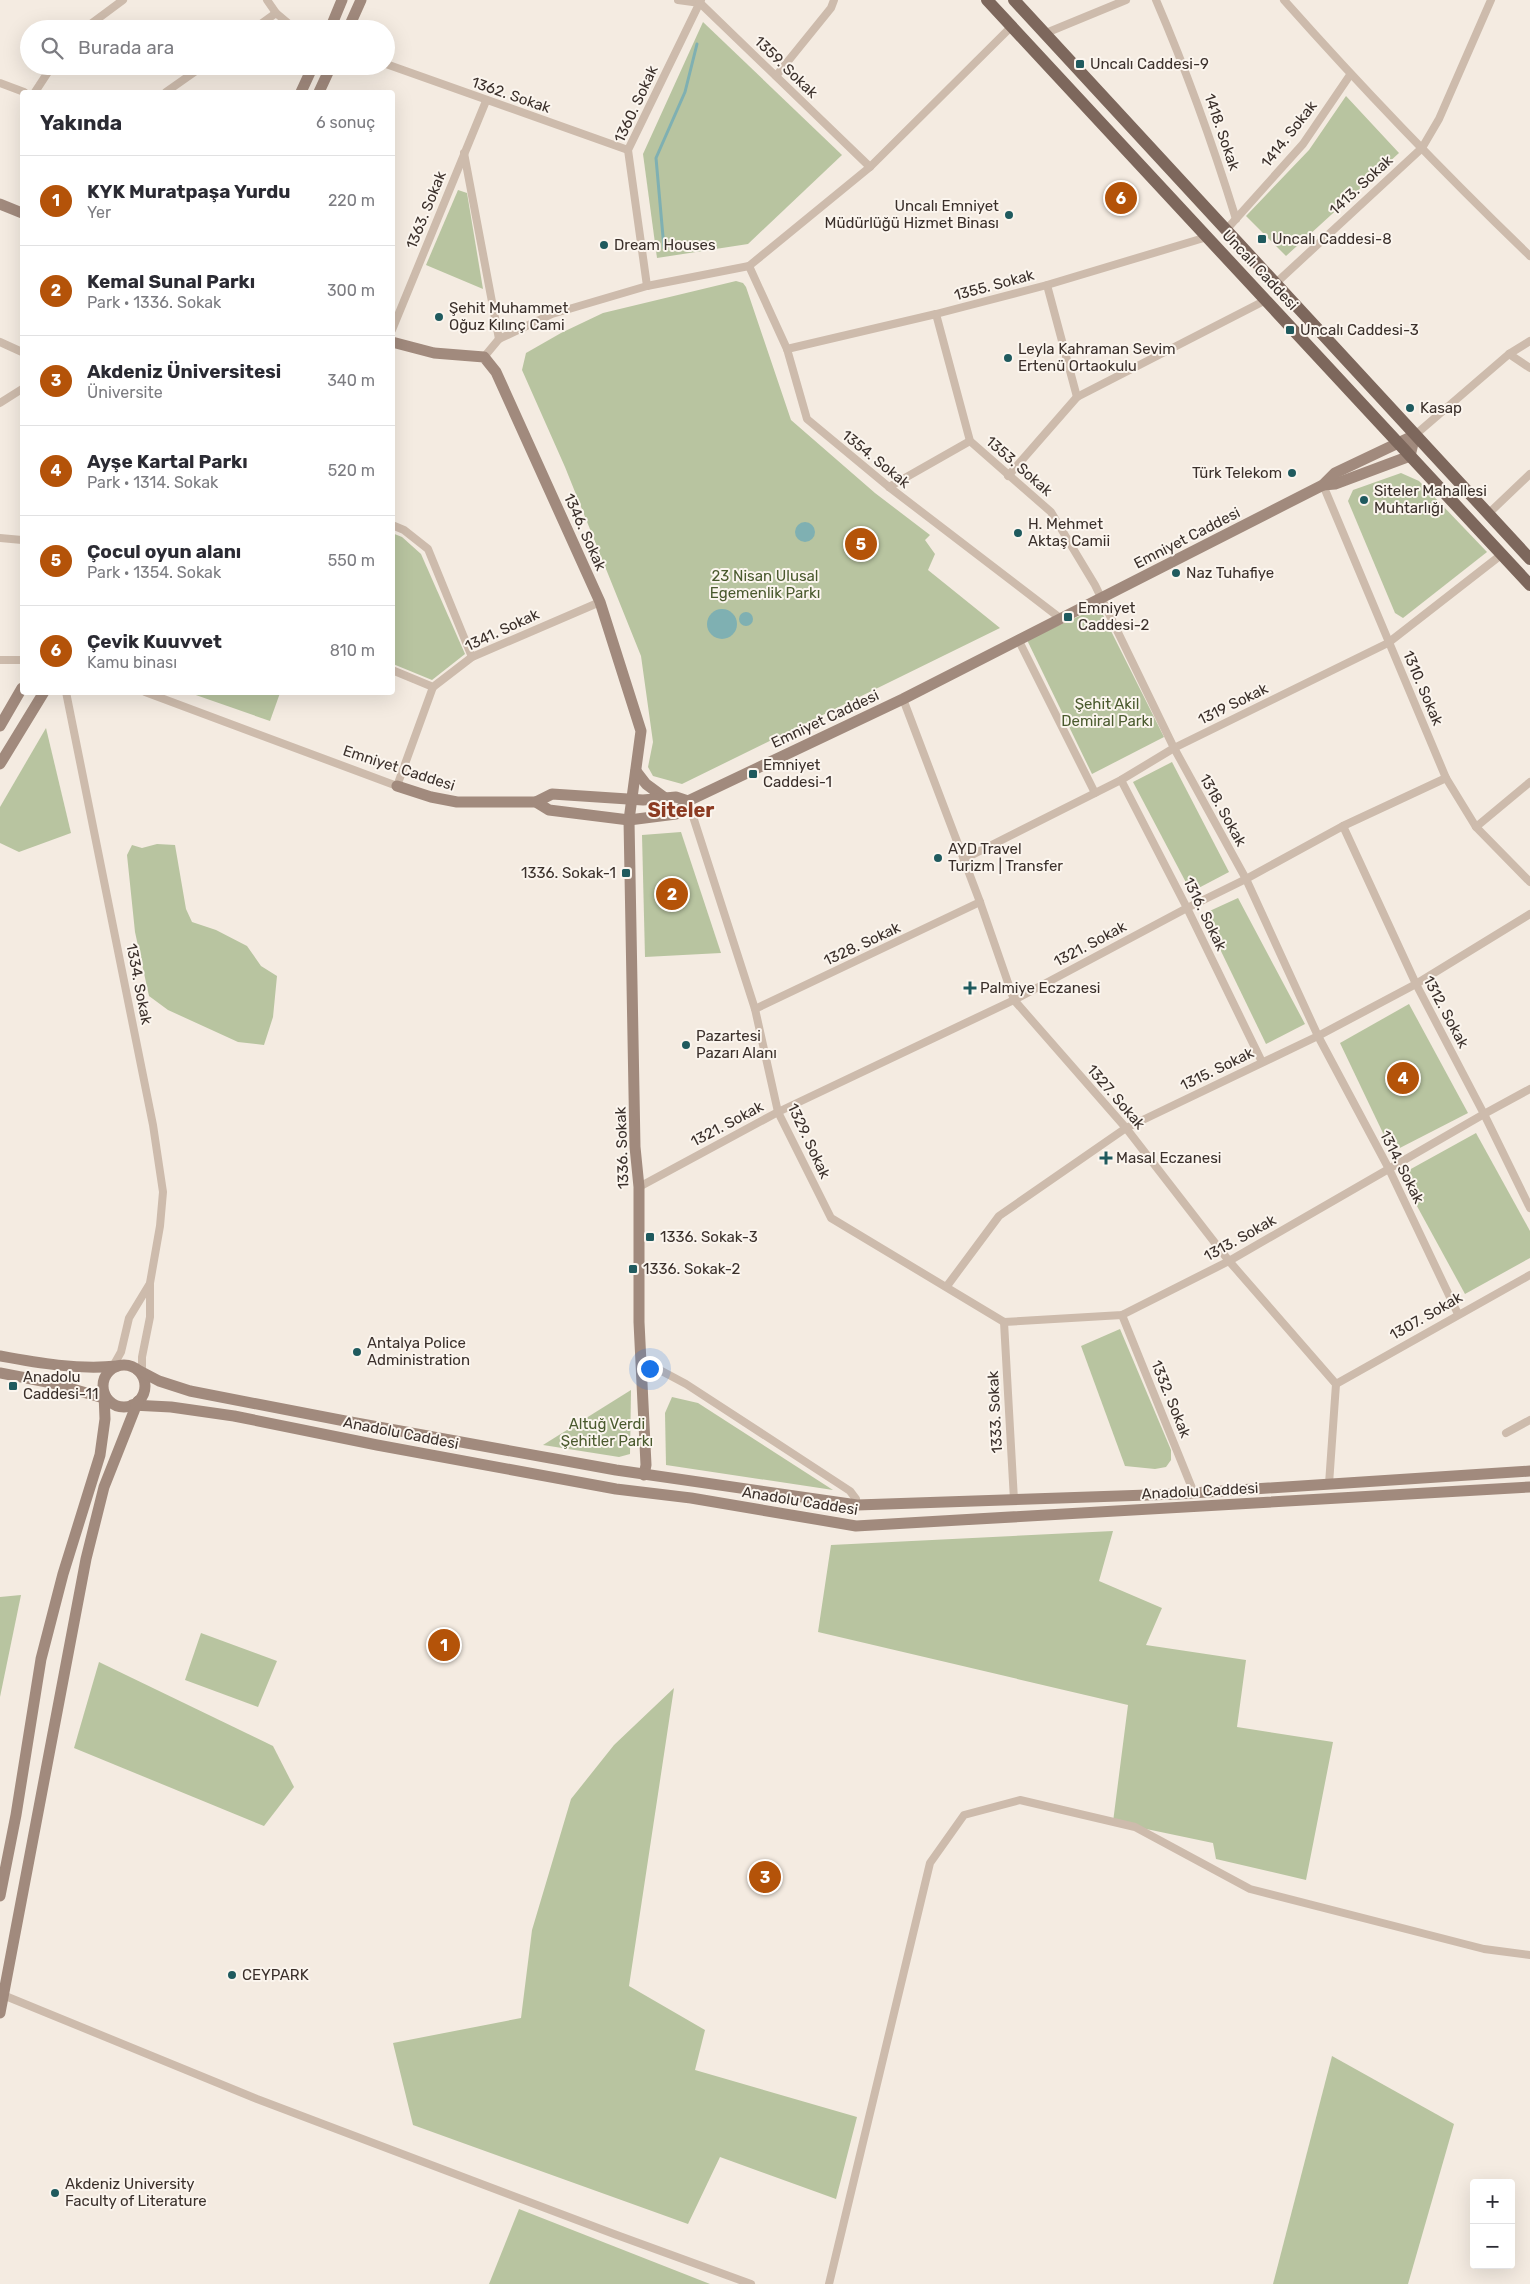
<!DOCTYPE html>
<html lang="tr">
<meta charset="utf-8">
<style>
:root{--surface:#fff;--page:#f2f2f3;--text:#2b2b33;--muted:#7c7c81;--line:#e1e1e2;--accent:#b45309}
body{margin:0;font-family:Rubik,sans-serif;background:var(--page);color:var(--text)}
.controls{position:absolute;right:15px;bottom:15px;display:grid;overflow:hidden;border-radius:5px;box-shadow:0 5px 20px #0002}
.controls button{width:45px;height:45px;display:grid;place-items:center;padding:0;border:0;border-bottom:1px solid var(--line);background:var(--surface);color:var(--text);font:25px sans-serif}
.you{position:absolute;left:649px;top:1368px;width:18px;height:18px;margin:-12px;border:4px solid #fff;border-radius:50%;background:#1a73e8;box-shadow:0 0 0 8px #1a73e833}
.badge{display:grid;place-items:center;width:32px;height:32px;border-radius:50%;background:var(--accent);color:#fff;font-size:16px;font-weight:700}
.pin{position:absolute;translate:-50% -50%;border:2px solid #fff;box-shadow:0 1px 5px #0006}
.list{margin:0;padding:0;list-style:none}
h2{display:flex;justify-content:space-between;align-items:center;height:65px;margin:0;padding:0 20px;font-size:21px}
h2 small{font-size:16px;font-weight:400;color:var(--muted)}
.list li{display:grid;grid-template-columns:32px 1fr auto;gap:15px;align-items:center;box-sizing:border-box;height:90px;padding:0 20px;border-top:1px solid var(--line)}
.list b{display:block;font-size:19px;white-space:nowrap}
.list p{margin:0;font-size:16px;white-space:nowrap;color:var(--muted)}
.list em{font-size:16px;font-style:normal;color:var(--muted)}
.icon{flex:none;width:28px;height:28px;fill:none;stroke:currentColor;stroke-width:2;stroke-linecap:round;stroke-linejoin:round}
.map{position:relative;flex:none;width:1530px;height:2284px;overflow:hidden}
.search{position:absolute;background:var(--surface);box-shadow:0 5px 20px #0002;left:20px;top:20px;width:375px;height:55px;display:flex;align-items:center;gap:12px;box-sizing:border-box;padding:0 18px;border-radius:28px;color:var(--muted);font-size:19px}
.panel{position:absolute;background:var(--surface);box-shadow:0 5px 20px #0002;left:20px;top:90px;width:375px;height:605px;border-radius:5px}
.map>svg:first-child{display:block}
.green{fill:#b8c4a0}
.water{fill:#7fb0b2}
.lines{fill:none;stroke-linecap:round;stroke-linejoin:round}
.stream{stroke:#7fb0b2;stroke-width:3}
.street{stroke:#cdbbac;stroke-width:8}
.secondary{stroke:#a18a7d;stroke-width:11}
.primary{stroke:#7d675c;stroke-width:12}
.poi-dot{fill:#1f5a5e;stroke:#fbf5ee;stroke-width:2}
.labels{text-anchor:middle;stroke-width:4;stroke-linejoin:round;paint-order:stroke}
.poi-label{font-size:15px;fill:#3b302b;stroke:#fbf5ee;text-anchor:start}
.street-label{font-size:15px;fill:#3b302b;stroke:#fbf5ee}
.park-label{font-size:15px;fill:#4a5a2e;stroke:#fbf5ee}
.district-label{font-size:20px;font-weight:bold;fill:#8c3b22;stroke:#fbf5ee}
</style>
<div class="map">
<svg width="1530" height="2284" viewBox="0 0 1530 2284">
<rect width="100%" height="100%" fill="#f4ebe1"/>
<g class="green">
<path d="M703 22 842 155 748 244 657 258 643 154Z"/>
<path d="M1346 96 1399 153 1286 256 1246 216 1309 150Z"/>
<path d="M458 190 467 193 483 289 426 265Z"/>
<path d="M736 281 743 283 746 287 791 420 875 493 930 535 925 540 935 554 928 570 1000 628 682 784 653 776 648 767 653 742 641 656 565 467 522 370 526 353 561 333 603 313Z"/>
<path d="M1401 473 1419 481 1487 552 1403 618 1395 613 1348 501 1353 490Z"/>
<path d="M392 533 402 537 421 554 465 654 432 680 393 664Z"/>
<path d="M1099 607 1164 737 1092 774 1027 640Z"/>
<path d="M190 693 279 692 280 693 270 721Z"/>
<path d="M46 728 71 833 19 852 0 843V807Z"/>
<path d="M1172 762 1229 872 1191 892 1133 782Z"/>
<path d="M681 832 721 953 645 957 642 835Z"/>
<path d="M157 844 175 845 186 909 192 922 216 930 247 946 261 966 277 976 273 1017 264 1045 238 1042 168 1010 149 996 135 932 127 855 132 845 142 848Z"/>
<path d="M1238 898 1305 1024 1266 1044 1203 914Z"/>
<path d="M1409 1004 1468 1113 1392 1152 1340 1043Z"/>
<path d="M1476 1133 1530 1231V1258L1465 1294 1400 1175Z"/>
<path d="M1120 1329 1171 1450V1460L1166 1467 1155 1469 1125 1466 1081 1346Z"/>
<path d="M631 1390 630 1454 619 1457 543 1445Z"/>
<path d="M672 1397 698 1403 833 1490 666 1465 665 1413Z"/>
<path d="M1113 1531 1099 1581 1162 1608 1146 1645 1246 1660 1237 1727 1333 1742 1306 1880 1216 1859 1213 1843 1113 1822 1128 1705 818 1632 831 1545Z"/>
<path d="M21 1595 0 1697V1597Z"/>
<path d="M201 1633 277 1661 258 1707 185 1680Z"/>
<path d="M99 1662 273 1746 294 1787 264 1826 74 1748Z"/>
<path d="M674 1688 629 1986 705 2030 695 2070 857 2117 836 2199 720 2157 688 2224 413 2125 393 2043 521 2018 532 1930 571 1799 614 1745Z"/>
<path d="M1332 2056 1454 2124 1408 2284H1273Z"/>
<path d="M519 2209 710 2284H489Z"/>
</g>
<g class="water">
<circle cx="805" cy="532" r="10"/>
<circle cx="722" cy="624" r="15"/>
<circle cx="746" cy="619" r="7"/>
</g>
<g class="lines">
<path class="stream" d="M664 248 656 158 685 92 697 44"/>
<g class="street">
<path d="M267 0 276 13 295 29"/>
<path d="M678 0 700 3 870 167"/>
<path d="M1156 0C1187 72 1213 145 1236 219"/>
<path d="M1284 0C1363 89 1445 174 1530 256"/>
<path d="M84 29 123 0"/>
<path d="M254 29 276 13"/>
<path d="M1046 33 1126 0"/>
<path d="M386 64 628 150"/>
<path d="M776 76 831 8 834 0"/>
<path d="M0 83 24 92"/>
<path d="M35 92 52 66"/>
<path d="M166 92 203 66"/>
<path d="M464 153 499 339"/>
<path d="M1226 230 1303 144 1350 75"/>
<path d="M749 266 787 349 807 419 889 487 1060 618"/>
<path d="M1276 283 1422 148 1439 119 1491 0"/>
<path d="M1047 285 1077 397"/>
<path d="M647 286 628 150 701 0"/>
<path d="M936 314 970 441 1051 512 1095 585 1174 748 1246 879 1318 1036 1389 1169 1458 1314"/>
<path d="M392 330 486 101"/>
<path d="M0 342 22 352"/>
<path d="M787 349 936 314 1047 285 1207 237"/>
<path d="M1509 354 1530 368"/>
<path d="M484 357 499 339 552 314 647 286 749 266 870 167 1012 26"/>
<path d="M0 403 22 389"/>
<path d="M1415 435 1509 354 1530 341"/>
<path d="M1008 476 1077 397 1266 300"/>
<path d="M1323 485 1446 778 1476 827 1530 882"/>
<path d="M889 487 970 441"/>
<path d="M1488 514 1530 474"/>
<path d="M392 525 404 530 428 549 472 657"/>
<path d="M0 538 22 540"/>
<path d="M1018 639 1095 793"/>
<path d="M0 660H22"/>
<path d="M392 670 433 687 472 657 600 602"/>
<path d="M66 692 153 1125 163 1192 160 1226 150 1283V1317L142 1357V1374"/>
<path d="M145 692 397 786 433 687"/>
<path d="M903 699 980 902 1014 1000 1126 1128 1229 1261 1336 1384 1329 1484"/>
<path d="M1121 780 1187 908 1262 1062"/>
<path d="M688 801 755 1009 778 1112 831 1218 1004 1322 1122 1315 1229 1261 1484 1114 1530 1089"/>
<path d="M1343 826 1416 984 1484 1114 1530 1208"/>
<path d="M1476 827 1530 782"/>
<path d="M964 859 1121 780 1174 748 1388 643 1501 555"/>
<path d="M755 1009 980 902"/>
<path d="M639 1187 778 1112 1014 1000 1187 908 1246 879 1343 826 1446 778"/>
<path d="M947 1286 999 1216 1126 1128 1318 1036 1416 984 1530 914"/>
<path d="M1122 1315 1194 1493"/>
<path d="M1004 1322 1014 1500"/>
<path d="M641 1363 656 1368 686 1384 850 1491 856 1499 857 1505"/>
<path d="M112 1368 121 1352 129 1318 149 1285"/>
<path d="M1336 1384 1530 1275"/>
<path d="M1506 1433 1530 1420"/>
<path d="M3 1995 257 2099 614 2234 751 2284"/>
<path d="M829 2284 930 1863 964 1815 1020 1800 1135 1827 1250 1889 1484 1949 1530 1955"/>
</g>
<g class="secondary">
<path d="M330 29 342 0"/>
<path d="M348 29 361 0"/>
<path d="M301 92 313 66"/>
<path d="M319 92 331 66"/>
<path d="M0 204 22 213"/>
<path d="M392 342 434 353 484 357 496 372 600 602 641 731 629 820 635 1147 639 1187V1322L646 1465 644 1475"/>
<path d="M1323 485 1335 484 1410 456 1415 435"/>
<path d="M0 726 22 688"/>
<path d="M0 764 44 692"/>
<path d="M636 771 646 784 665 798"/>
<path d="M397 786 431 797 457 802H536L549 810 629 820 676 814 688 801 903 699 1323 485 1335 473 1415 435"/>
<path d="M536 802 552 794 643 800 676 797 688 801"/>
<path d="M0 1356C38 1363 78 1370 117 1366"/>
<circle cx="124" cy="1386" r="21"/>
<path d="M138 1370 159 1381 190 1391 345 1421 616 1470 857 1505 1177 1494 1530 1471"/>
<path d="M0 1373 52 1383 107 1399"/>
<path d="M132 1405 171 1407 234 1416 377 1445 616 1489 691 1498 856 1526 1530 1487"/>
<path d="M0 1896 16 1815 41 1659 63 1574 100 1455 105 1419 104 1393"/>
<path d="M0 2013 86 1559 104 1487 138 1401"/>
</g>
<g class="primary">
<path d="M987 0 1530 585"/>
<path d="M1014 0 1530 559"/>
</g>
</g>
<g class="poi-dot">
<rect x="1075" y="59" width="10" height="10" rx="2.5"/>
<circle cx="1009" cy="215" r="5"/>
<rect x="1257" y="234" width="10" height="10" rx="2.5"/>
<circle cx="604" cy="245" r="5"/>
<circle cx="439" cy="317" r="5"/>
<rect x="1285" y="325" width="10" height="10" rx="2.5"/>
<circle cx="1008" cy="358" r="5"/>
<circle cx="1410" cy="408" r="5"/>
<circle cx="1292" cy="473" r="5"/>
<circle cx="1364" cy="500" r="5"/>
<circle cx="1018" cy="533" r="5"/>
<circle cx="1176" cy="573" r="5"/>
<rect x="1063" y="612" width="10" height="10" rx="2.5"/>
<rect x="748" y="769" width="10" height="10" rx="2.5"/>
<circle cx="938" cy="858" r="5"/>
<rect x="621" y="868" width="10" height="10" rx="2.5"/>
<path d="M967.5 980.5h5v5h5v5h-5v5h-5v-5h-5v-5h5z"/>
<circle cx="686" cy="1045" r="5"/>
<path d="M1103.5 1150.5h5v5h5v5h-5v5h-5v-5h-5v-5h5z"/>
<rect x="645" y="1232" width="10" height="10" rx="2.5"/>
<rect x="628" y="1264" width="10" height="10" rx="2.5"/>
<circle cx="357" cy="1352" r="5"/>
<rect x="8" y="1381" width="10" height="10" rx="2.5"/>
<circle cx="232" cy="1975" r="5"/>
<circle cx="55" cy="2193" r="5"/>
</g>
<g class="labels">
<g class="poi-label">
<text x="1090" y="69">Uncalı Caddesi-9</text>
<text x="999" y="211" text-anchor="end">Uncalı Emniyet<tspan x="999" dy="17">Müdürlüğü Hizmet Binası</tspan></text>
<text x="1272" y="244">Uncalı Caddesi-8</text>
<text x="614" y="250">Dream Houses</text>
<text x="449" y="313">Şehit Muhammet<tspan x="449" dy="17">Oğuz Kılınç Cami</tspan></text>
<text x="1300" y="335">Uncalı Caddesi-3</text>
<text x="1018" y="354">Leyla Kahraman Sevim<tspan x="1018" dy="17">Ertenü Ortaokulu</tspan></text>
<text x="1420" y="413">Kasap</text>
<text x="1282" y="478" text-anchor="end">Türk Telekom</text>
<text x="1374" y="496">Siteler Mahallesi<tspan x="1374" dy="17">Muhtarlığı</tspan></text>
<text x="1028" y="529">H. Mehmet<tspan x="1028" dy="17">Aktaş Camii</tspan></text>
<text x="1186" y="578">Naz Tuhafiye</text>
<text x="1078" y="613">Emniyet<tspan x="1078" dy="17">Caddesi-2</tspan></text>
<text x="763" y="770">Emniyet<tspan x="763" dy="17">Caddesi-1</tspan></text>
<text x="948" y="854">AYD Travel<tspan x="948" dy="17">Turizm | Transfer</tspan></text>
<text x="616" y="878" text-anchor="end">1336. Sokak-1</text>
<text x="980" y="993">Palmiye Eczanesi</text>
<text x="696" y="1041">Pazartesi<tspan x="696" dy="17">Pazarı Alanı</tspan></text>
<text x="1116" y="1163">Masal Eczanesi</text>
<text x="660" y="1242">1336. Sokak-3</text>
<text x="643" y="1274">1336. Sokak-2</text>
<text x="367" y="1348">Antalya Police<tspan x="367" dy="17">Administration</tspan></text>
<text x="23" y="1382">Anadolu<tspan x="23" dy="17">Caddesi-11</tspan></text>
<text x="242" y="1980">CEYPARK</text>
<text x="65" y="2189">Akdeniz University<tspan x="65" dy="17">Faculty of Literature</tspan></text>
</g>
<g class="street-label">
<text transform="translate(786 67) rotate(44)" y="5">1359. Sokak</text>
<text transform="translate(511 95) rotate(19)" y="5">1362. Sokak</text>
<text transform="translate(636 104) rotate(-65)" y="5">1360. Sokak</text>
<text transform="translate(1222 132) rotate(71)" y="5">1418. Sokak</text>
<text transform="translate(1289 134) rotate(-52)" y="5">1414. Sokak</text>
<text transform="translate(1361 185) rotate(-43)" y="5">1413. Sokak</text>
<text transform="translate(426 210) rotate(-68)" y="5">1363. Sokak</text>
<text transform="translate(1260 270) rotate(47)" y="5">Uncalı Caddesi</text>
<text transform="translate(994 285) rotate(-15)" y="5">1355. Sokak</text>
<text transform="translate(876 459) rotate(39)" y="5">1354. Sokak</text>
<text transform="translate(1019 466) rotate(41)" y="5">1353. Sokak</text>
<text transform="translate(585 532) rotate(66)" y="5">1346. Sokak</text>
<text transform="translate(1187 538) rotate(-27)" y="5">Emniyet Caddesi</text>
<text transform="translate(502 630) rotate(-25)" y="5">1341. Sokak</text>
<text transform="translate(1423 688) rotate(67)" y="5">1310. Sokak</text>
<text transform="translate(1233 704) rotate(-26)" y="5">1319 Sokak</text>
<text transform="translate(825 719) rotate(-25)" y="5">Emniyet Caddesi</text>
<text transform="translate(399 768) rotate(18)" y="5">Emniyet Caddesi</text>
<text transform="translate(1223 810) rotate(61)" y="5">1318. Sokak</text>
<text transform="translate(1205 914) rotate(64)" y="5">1316. Sokak</text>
<text transform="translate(862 944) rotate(-25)" y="5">1328. Sokak</text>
<text transform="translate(1090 944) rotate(-28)" y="5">1321. Sokak</text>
<text transform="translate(139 984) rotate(79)" y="5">1334. Sokak</text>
<text transform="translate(1446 1012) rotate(62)" y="5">1312. Sokak</text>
<text transform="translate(1217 1069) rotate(-26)" y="5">1315. Sokak</text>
<text transform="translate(1116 1097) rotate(49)" y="5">1327. Sokak</text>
<text transform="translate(727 1124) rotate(-28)" y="5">1321. Sokak</text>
<text transform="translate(809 1141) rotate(65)" y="5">1329. Sokak</text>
<text transform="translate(622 1148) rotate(-92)" y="5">1336. Sokak</text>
<text transform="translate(1402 1167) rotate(63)" y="5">1314. Sokak</text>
<text transform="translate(1240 1238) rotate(-29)" y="5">1313. Sokak</text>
<text transform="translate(1426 1316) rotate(-30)" y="5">1307. Sokak</text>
<text transform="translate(1171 1399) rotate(68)" y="5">1332. Sokak</text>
<text transform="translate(995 1412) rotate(-93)" y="5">1333. Sokak</text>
<text transform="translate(401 1433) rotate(11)" y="5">Anadolu Caddesi</text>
<text transform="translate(1200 1491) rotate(-3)" y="5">Anadolu Caddesi</text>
<text transform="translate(800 1501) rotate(9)" y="5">Anadolu Caddesi</text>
</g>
<g class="park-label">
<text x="765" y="581">23 Nisan Ulusal<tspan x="765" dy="17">Egemenlik Parkı</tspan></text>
<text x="1107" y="709">Şehit Akil<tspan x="1107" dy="17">Demiral Parkı</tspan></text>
<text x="607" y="1429">Altuğ Verdi<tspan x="607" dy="17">Şehitler Parkı</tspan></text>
</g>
<g class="district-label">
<text x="681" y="817">Siteler</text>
</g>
</g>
</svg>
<div class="controls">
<button>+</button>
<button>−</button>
</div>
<div class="you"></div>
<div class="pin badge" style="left:444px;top:1645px">1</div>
<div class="pin badge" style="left:672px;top:894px">2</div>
<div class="pin badge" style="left:765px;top:1877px">3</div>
<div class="pin badge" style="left:1403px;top:1078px">4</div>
<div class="pin badge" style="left:861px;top:544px">5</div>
<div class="pin badge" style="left:1121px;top:198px">6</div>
<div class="search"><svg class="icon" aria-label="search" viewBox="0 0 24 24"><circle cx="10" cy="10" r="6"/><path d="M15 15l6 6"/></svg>Burada ara</div>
<section class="panel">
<h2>Yakında<small>6 sonuç</small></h2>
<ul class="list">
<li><span class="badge">1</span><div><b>KYK Muratpaşa Yurdu</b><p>Yer</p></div><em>220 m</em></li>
<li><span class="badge">2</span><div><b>Kemal Sunal Parkı</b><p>Park · 1336. Sokak</p></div><em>300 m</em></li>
<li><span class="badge">3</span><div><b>Akdeniz Üniversitesi</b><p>Üniversite</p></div><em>340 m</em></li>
<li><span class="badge">4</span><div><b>Ayşe Kartal Parkı</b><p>Park · 1314. Sokak</p></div><em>520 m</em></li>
<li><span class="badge">5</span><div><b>Çocul oyun alanı</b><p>Park · 1354. Sokak</p></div><em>550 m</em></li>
<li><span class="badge">6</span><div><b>Çevik Kuuvvet</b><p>Kamu binası</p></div><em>810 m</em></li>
</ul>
</section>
</div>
